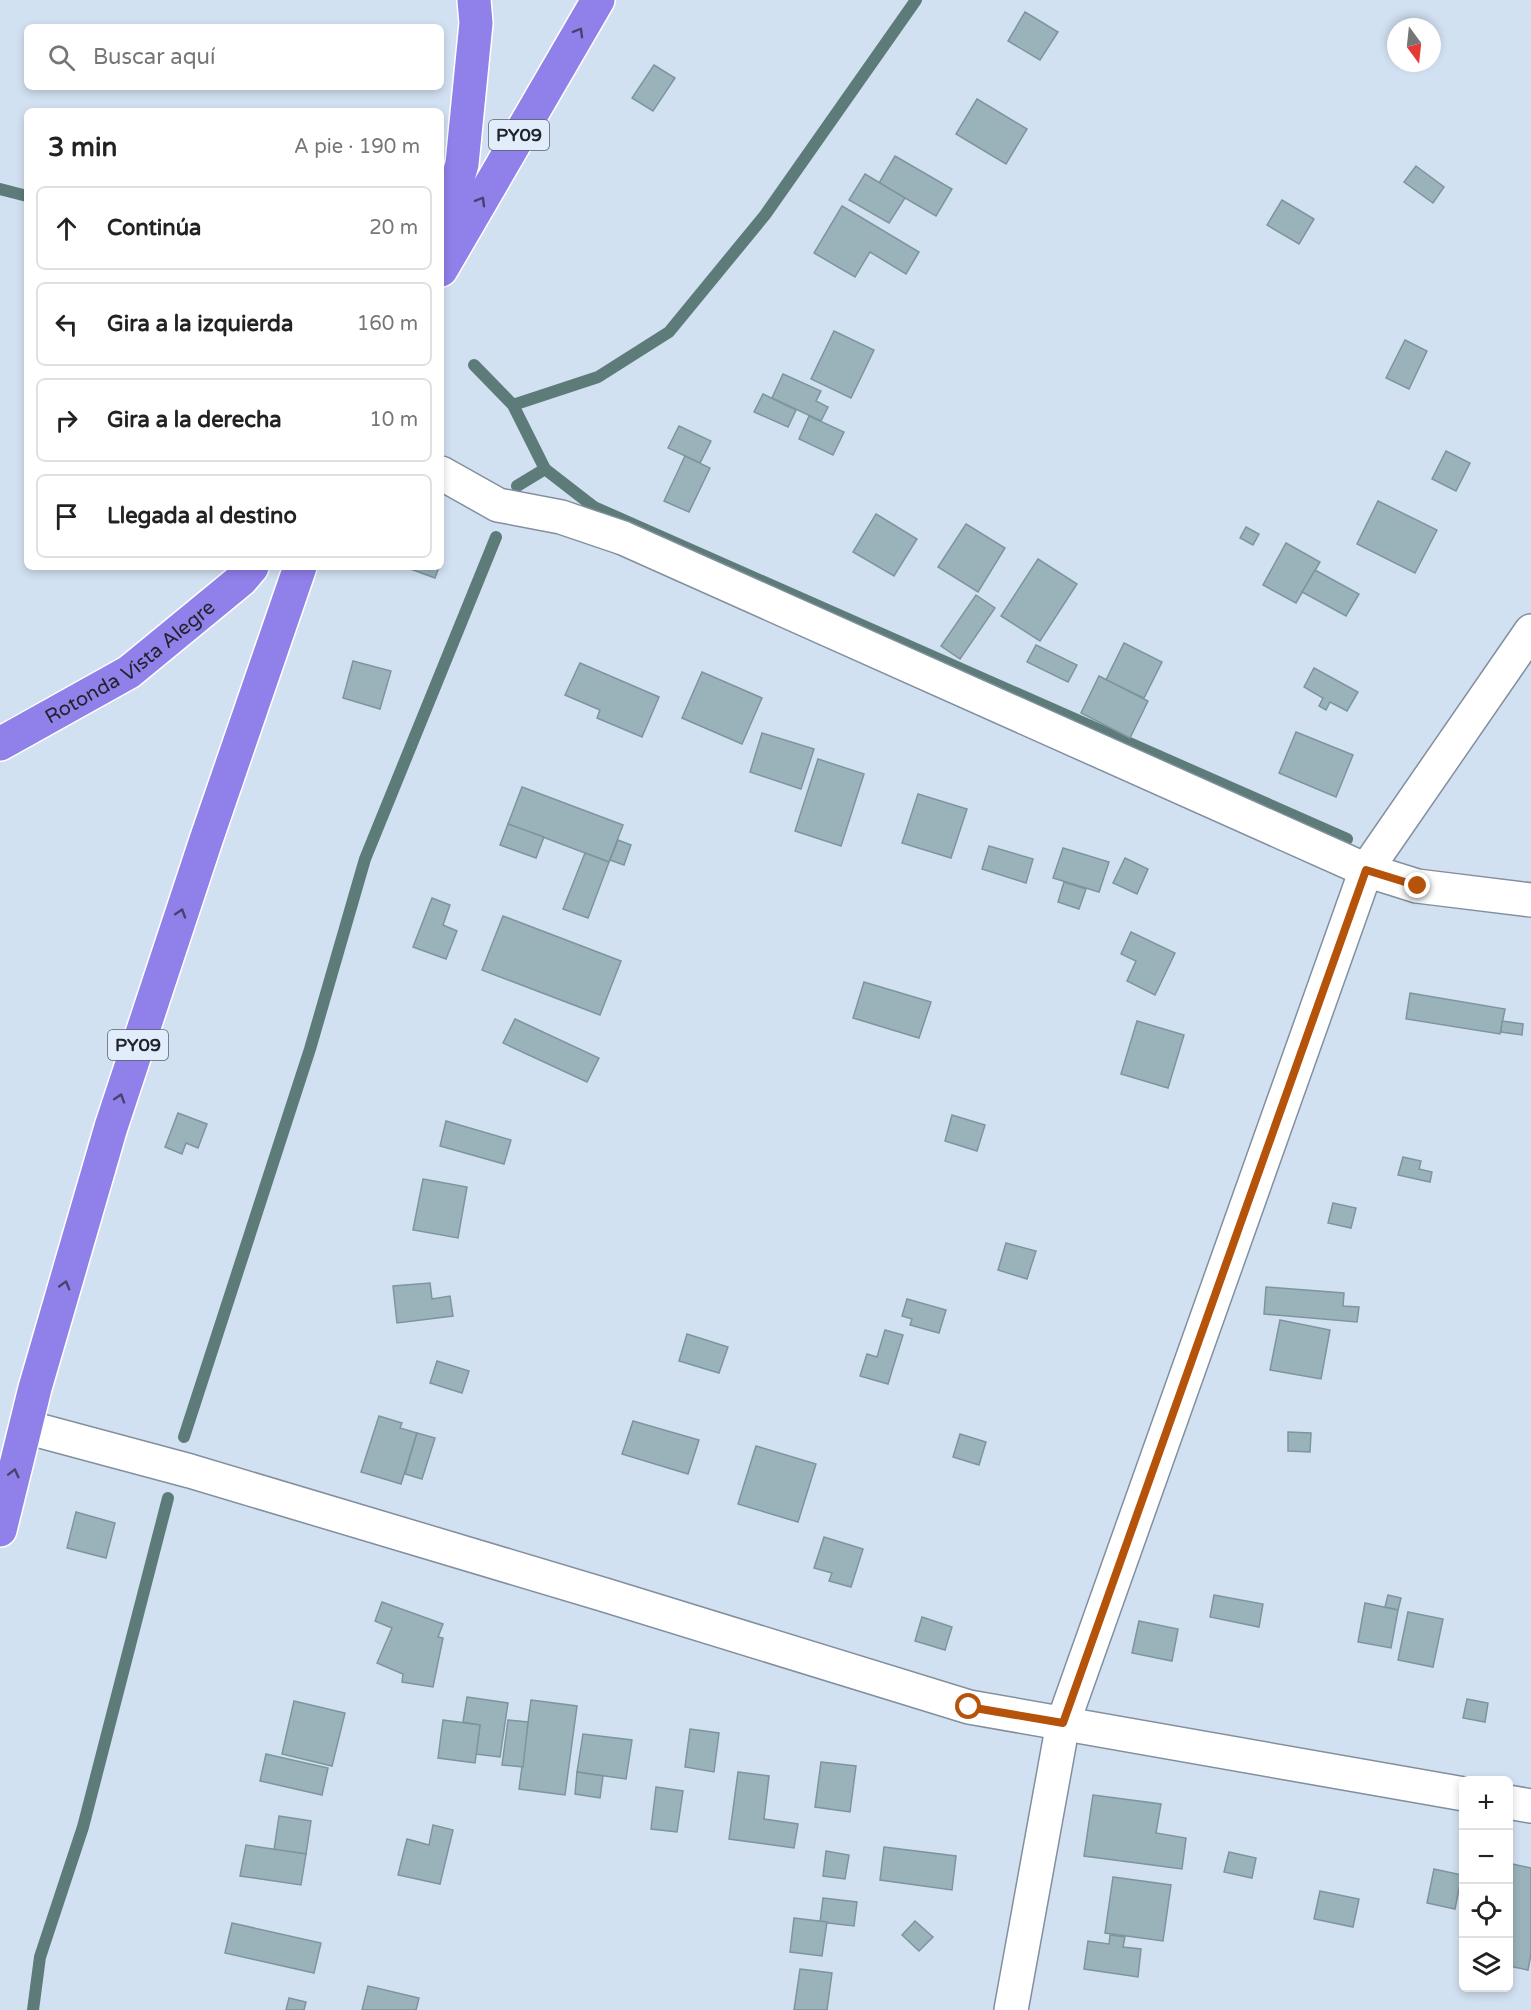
<!DOCTYPE html>
<html lang="es">
<meta charset="utf-8">
<style>
:root{--surface:#fff;--page:#f6f6f6;--text:#222;--muted:#767676;--line:#e0e0e0}
body{margin:0;font-family:"Varela Round",sans-serif;background:var(--page);color:var(--text)}
.controls{position:absolute;right:18px;bottom:18px;display:grid;overflow:hidden;border-radius:9px;box-shadow:0 3px 9px #0003}
.controls button{width:54px;height:54px;display:grid;place-items:center;padding:0;border:0;border-bottom:2px solid var(--line);background:var(--surface);color:var(--text);font:30px sans-serif}
.compass{position:absolute;left:1387px;top:18px;width:54px;height:54px;border-radius:50%;background:var(--surface);box-shadow:0 3px 9px #0003;rotate:165deg}
.stop{position:absolute;width:18px;height:18px;margin:-14px;border:4px solid #b45309;border-radius:50%;background:#fff}
.stop.end{background:#b45309;border-color:#fff;box-shadow:0 2px 6px #0008}
.list{margin:0;padding:0;list-style:none}
h2{display:flex;justify-content:space-between;align-items:center;height:78px;margin:0;padding:0 24px;font-size:26px}
h2 small{font-size:20px;font-weight:400;color:var(--muted)}
.list li{display:grid;grid-template-columns:39px 1fr auto;gap:18px;align-items:center;box-sizing:border-box;height:84px;margin:0 12px 12px;padding:0 12px;border:2px solid var(--line);border-radius:9px}
.list b{display:block;font-size:22px;white-space:nowrap}
.list em{font-size:20px;font-style:normal;color:var(--muted)}
.icon{flex:none;width:33px;height:33px;fill:none;stroke:currentColor;stroke-width:2;stroke-linecap:round;stroke-linejoin:round}
.map{position:relative;flex:none;width:1531px;height:2010px;overflow:hidden}
.search{position:absolute;background:var(--surface);box-shadow:0 3px 9px #0003;left:24px;top:24px;width:420px;height:66px;display:flex;align-items:center;gap:15px;box-sizing:border-box;padding:0 21px;border-radius:9px;color:var(--muted);font-size:22px}
.panel{position:absolute;background:var(--surface);box-shadow:0 3px 9px #0003;left:24px;top:108px;width:420px;height:462px;border-radius:9px}
.map>svg:first-child{display:block}
.lines{fill:none;stroke-linecap:round;stroke-linejoin:round}
.stream{stroke:#5d7c79;stroke-width:12}
.building{fill:#9ab2ba;stroke:#7d959c;stroke-width:1.5}
.street-casing{stroke:#828f9f;stroke-width:36}
.highway-casing{stroke:#fff;stroke-width:36}
.street{stroke:#fff;stroke-width:33}
.highway{stroke:#8f80ea;stroke-width:33}
.oneway{stroke:#46446e}
.route{stroke:#b45309;stroke-width:8}
.labels{text-anchor:middle;stroke-width:6;stroke-linejoin:round;paint-order:stroke}
.shield{fill:#e2edfc;stroke:#5a606a;stroke-width:1.5}
.shield-label{font-size:18px;font-weight:bold;fill:#1f242b}
.street-label{font-size:20px;fill:#1f242b;stroke:#e2edfc}
</style>
<div class="map">
<svg width="1531" height="2010" viewBox="0 0 1531 2010">
<rect width="100%" height="100%" fill="#d2e1f2"/>
<g class="lines">
<g class="stream">
<path d="M0 189 27 196"/>
<path d="M474 365 513 405 545 469"/>
<path d="M513 405 598 377 669 332 765 215 916 0"/>
<path d="M517 486 545 469 594 507 1347 839"/>
<path d="M184 1437 310 1049 365 859 496 537"/>
<path d="M33 2010 40 1957 83 1827 168 1498"/>
</g>
</g>
<g class="building">
<path d="M1025 12 1058 32 1040 60 1008 41Z"/>
<path d="M654 65 675 78 653 111 632 98Z"/>
<path d="M977 99 1027 129 1006 164 956 134Z"/>
<path d="M895 156 952 189 936 216 879 183Z"/>
<path d="M1416 166 1444 187 1433 203 1404 182Z"/>
<path d="M865 174 905 198 889 223 849 200Z"/>
<path d="M1282 200 1314 219 1299 244 1267 225Z"/>
<path d="M842 206 919 252 906 274 870 252 855 277 814 253Z"/>
<path d="M834 331 874 350 851 398 811 379Z"/>
<path d="M1405 340 1427 351 1409 389 1386 378Z"/>
<path d="M783 374 821 391 816 401 828 407 821 421 772 398Z"/>
<path d="M763 394 796 410 788 427 754 412Z"/>
<path d="M809 416 844 432 833 455 799 439Z"/>
<path d="M679 426 711 441 700 463 668 448Z"/>
<path d="M1446 451 1470 463 1456 491 1432 479Z"/>
<path d="M685 456 710 468 689 512 664 501Z"/>
<path d="M1378 501 1437 530 1415 573 1357 544Z"/>
<path d="M876 514 917 539 894 576 853 552Z"/>
<path d="M966 524 1005 548 978 592 938 567Z"/>
<path d="M1246 527 1259 534 1253 545 1240 538Z"/>
<path d="M1286 543 1320 562 1296 603 1263 585Z"/>
<path d="M1038 559 1077 584 1040 641 1001 616Z"/>
<path d="M405 567H439L435 578Z"/>
<path d="M1315 570 1359 594 1346 616 1302 592Z"/>
<path d="M976 595 995 608 960 659 941 646Z"/>
<path d="M1124 643 1162 662 1144 698 1106 680Z"/>
<path d="M1036 645 1077 665 1068 682 1027 662Z"/>
<path d="M353 661 391 671 380 709 343 698Z"/>
<path d="M580 663 659 697 642 737 597 718 600 710 565 695Z"/>
<path d="M1314 668 1358 692 1347 711 1330 702 1326 710 1319 706 1323 698 1304 687Z"/>
<path d="M702 672 762 698 742 744 682 718Z"/>
<path d="M1099 676 1148 701 1130 738 1081 713Z"/>
<path d="M1296 732 1353 755 1336 797 1279 773Z"/>
<path d="M762 733 814 749 801 789 750 772Z"/>
<path d="M818 759 864 774 841 846 795 831Z"/>
<path d="M522 787 623 825 609 862 508 824Z"/>
<path d="M918 794 967 809 951 858 902 843Z"/>
<path d="M508 824 544 837 536 858 500 845Z"/>
<path d="M618 840 631 845 624 865 610 860Z"/>
<path d="M989 846 1033 859 1026 883 982 869Z"/>
<path d="M1063 848 1109 862 1099 892 1053 878Z"/>
<path d="M585 853 609 862 588 918 563 909Z"/>
<path d="M1125 858 1148 869 1137 894 1113 883Z"/>
<path d="M1064 882 1086 889 1079 909 1058 902Z"/>
<path d="M432 898 450 905 443 925 457 931 446 959 413 947Z"/>
<path d="M503 916 621 961 600 1015 482 970Z"/>
<path d="M1131 932 1175 953 1155 995 1127 981 1136 961 1121 954Z"/>
<path d="M864 982 931 1002 919 1038 853 1018Z"/>
<path d="M1410 993 1505 1009 1500 1034 1406 1019Z"/>
<path d="M515 1019 599 1058 587 1082 503 1043Z"/>
<path d="M1137 1021 1184 1035 1168 1088 1121 1074Z"/>
<path d="M1502 1021 1523 1024 1522 1035 1501 1032Z"/>
<path d="M178 1113 207 1124 198 1148 186 1143 182 1154 165 1147Z"/>
<path d="M952 1115 985 1125 977 1151 945 1141Z"/>
<path d="M446 1121 511 1140 504 1164 440 1146Z"/>
<path d="M1403 1157 1421 1161 1419 1169 1432 1172 1430 1182 1398 1175Z"/>
<path d="M423 1179 467 1187 458 1238 413 1230Z"/>
<path d="M1333 1203 1356 1208 1351 1228 1328 1223Z"/>
<path d="M1006 1243 1036 1251 1027 1279 998 1270Z"/>
<path d="M430 1283 432 1299 450 1296 453 1316 397 1323 393 1286Z"/>
<path d="M1266 1287 1344 1293 1343 1306 1359 1307 1357 1322 1264 1314Z"/>
<path d="M907 1299 946 1310 939 1333 910 1325 912 1319 902 1316Z"/>
<path d="M1280 1320 1330 1330 1321 1379 1270 1370Z"/>
<path d="M885 1330 903 1335 888 1384 860 1376 867 1354 877 1357Z"/>
<path d="M687 1334 728 1347 719 1373 679 1361Z"/>
<path d="M437 1361 469 1371 462 1393 430 1383Z"/>
<path d="M379 1416 402 1423 400 1428 417 1433 401 1484 361 1472Z"/>
<path d="M633 1421 699 1440 688 1474 622 1454Z"/>
<path d="M1288 1432 1311 1433 1310 1452 1288 1451Z"/>
<path d="M417 1433 435 1438 422 1479 405 1474Z"/>
<path d="M960 1434 986 1442 979 1465 953 1457Z"/>
<path d="M756 1446 816 1464 798 1522 738 1504Z"/>
<path d="M76 1512 115 1523 106 1558 67 1548Z"/>
<path d="M824 1537 863 1549 851 1587 829 1581 832 1573 814 1568Z"/>
<path d="M1214 1595 1263 1604 1259 1627 1210 1617Z"/>
<path d="M1388 1595 1401 1598 1398 1610 1385 1607Z"/>
<path d="M382 1602 443 1624 438 1637 443 1638 433 1687 402 1682 403 1674 377 1663 392 1628 375 1621Z"/>
<path d="M1365 1603 1398 1610 1391 1648 1358 1642Z"/>
<path d="M1408 1612 1443 1619 1433 1667 1398 1660Z"/>
<path d="M922 1617 952 1627 945 1650 915 1641Z"/>
<path d="M1139 1621 1178 1629 1172 1661 1132 1653Z"/>
<path d="M467 1697 508 1703 500 1757 476 1754 480 1725 463 1722Z"/>
<path d="M1467 1699 1488 1703 1485 1722 1463 1718Z"/>
<path d="M531 1700 577 1706 565 1795 519 1789Z"/>
<path d="M294 1701 345 1713 332 1766 282 1754Z"/>
<path d="M443 1720 480 1725 475 1763 438 1758Z"/>
<path d="M508 1720 528 1722 523 1767 502 1765Z"/>
<path d="M690 1729 719 1733 714 1772 685 1767Z"/>
<path d="M583 1734 632 1740 626 1779 577 1772Z"/>
<path d="M266 1754 328 1768 322 1795 260 1781Z"/>
<path d="M821 1762 856 1766 850 1812 815 1807Z"/>
<path d="M577 1772 603 1776 600 1798 575 1794Z"/>
<path d="M738 1772 769 1776 764 1819 798 1824 794 1848 729 1839Z"/>
<path d="M656 1787 683 1791 677 1832 651 1829Z"/>
<path d="M1093 1795 1161 1804 1156 1833 1186 1838 1182 1869 1084 1856Z"/>
<path d="M279 1816 311 1821 306 1854 274 1850Z"/>
<path d="M433 1825 453 1830 440 1884 398 1875 407 1839 429 1845Z"/>
<path d="M246 1845 306 1854 301 1885 240 1876Z"/>
<path d="M884 1847 956 1856 952 1890 880 1880Z"/>
<path d="M826 1851 849 1855 845 1879 823 1876Z"/>
<path d="M1229 1852 1256 1858 1252 1878 1224 1872Z"/>
<path d="M1508 1863 1531 1868V1954L1528 1970 1508 1966Z"/>
<path d="M1434 1869 1462 1875 1455 1909 1427 1903Z"/>
<path d="M1113 1877 1171 1885 1163 1941 1105 1933Z"/>
<path d="M1320 1891 1359 1899 1353 1927 1314 1919Z"/>
<path d="M823 1898 857 1902 854 1926 820 1922Z"/>
<path d="M794 1918 827 1922 822 1956 790 1952Z"/>
<path d="M915 1921 933 1937 919 1951 902 1935Z"/>
<path d="M232 1923 321 1943 314 1973 225 1953Z"/>
<path d="M1110 1935 1125 1937 1123 1947 1141 1949 1138 1977 1084 1969 1088 1941 1109 1944Z"/>
<path d="M800 1969 832 1973 827 2010H794Z"/>
<path d="M368 1986 419 1998 416 2010H362Z"/>
<path d="M289 1998 306 2002 304 2010H286Z"/>
</g>
<g class="lines">
<defs>
<g id="street">
<path d="M441 473 498 505 561 517 623 538 1366 870 1417 886 1531 900"/>
<path d="M26 1427 190 1471 605 1595 969 1707 1464 1794"/>
<path d="M1508 1802 1531 1806"/>
<path d="M1011 2010 1063 1723 1366 870 1531 631"/>
</g>
<g id="highway">
<path d="M441 238 462 164 476 23 474 0"/>
<path d="M441 270 598 0"/>
<path id="s1" d="M0 744 129 672 241 580 252 567"/>
<path d="M0 1530 35 1388 111 1127 206 840 300 567"/>
</g>
</defs>
<use href="#street" class="street-casing"/>
<use href="#highway" class="highway-casing"/>
<use href="#street" class="street"/>
<use href="#highway" class="highway"/>
</g>
<defs><path id="oneway-chevron" d="M-2-3.5L2.5 0L-2 3.5" fill="none" stroke-width="1.6" stroke-linecap="round" stroke-linejoin="round" transform="scale(1.5)"/></defs>
<g class="oneway">
<use href="#oneway-chevron" transform="translate(579 32) rotate(-60)"/>
<use href="#oneway-chevron" transform="translate(481 201) rotate(-60)"/>
<use href="#oneway-chevron" transform="translate(181 913) rotate(-72)"/>
<use href="#oneway-chevron" transform="translate(120 1098) rotate(-72)"/>
<use href="#oneway-chevron" transform="translate(65 1285) rotate(-74)"/>
<use href="#oneway-chevron" transform="translate(14 1473) rotate(-76)"/>
</g>
<g class="lines">
<path class="route" d="M969 1707 1063 1723 1366 870 1418 886"/>
</g>
<g class="labels">
<g class="shield">
<rect x="489" y="120" width="60" height="30" rx="4.5"/>
<rect x="108" y="1030" width="60" height="30" rx="4.5"/>
</g>
<g class="shield-label">
<text x="519" y="141">PY09</text>
<text x="138" y="1051">PY09</text>
</g>
<g class="street-label">
<text dy="7" stroke="none"><textPath href="#s1" startOffset="154">Rotonda Vista Alegre</textPath></text>
</g>
</g>
</svg>
<div class="controls">
<button>+</button>
<button>−</button>
<button><svg class="icon" aria-label="locate" viewBox="0 0 24 24"><circle cx="12" cy="12" r="6"/><path d="M12 2v4M12 18v4M2 12h4M18 12h4"/></svg></button>
<button><svg class="icon" aria-label="layers" viewBox="0 0 24 24"><path d="M12 4l9 5-9 5-9-5zM3 14l9 5 9-5"/></svg></button>
</div>
<svg class="compass" viewBox="-18 -18 36 36"><path d="M0-13l5 13h-10z" fill="#e53935"/><path d="M0 13l5-13h-10z" fill="#767676"/></svg>
<div class="stop" style="left:969px;top:1707px"></div>
<div class="stop end" style="left:1418px;top:886px"></div>
<div class="search"><svg class="icon" aria-label="search" viewBox="0 0 24 24"><circle cx="10" cy="10" r="6"/><path d="M15 15l6 6"/></svg>Buscar aquí</div>
<section class="panel">
<h2>3 min<small>A pie · 190 m</small></h2>
<ul class="list">
<li><svg class="icon" aria-label="ahead" viewBox="0 0 24 24"><path d="M12 20V5M6 11l6-6 6 6"/></svg><div><b>Continúa</b></div><em>20 m</em></li>
<li><svg class="icon" aria-label="left" viewBox="0 0 24 24"><path d="M17 20v-9H6M10 6l-5 5 5 5"/></svg><div><b>Gira a la izquierda</b></div><em>160 m</em></li>
<li><svg class="icon" aria-label="right" viewBox="0 0 24 24"><path d="M7 20v-9h11M14 6l5 5-5 5"/></svg><div><b>Gira a la derecha</b></div><em>10 m</em></li>
<li><svg class="icon" aria-label="arrive" viewBox="0 0 24 24"><path d="M6 21V4h12l-3 4 3 4H6"/></svg><div><b>Llegada al destino</b></div></li>
</ul>
</section>
</div>
